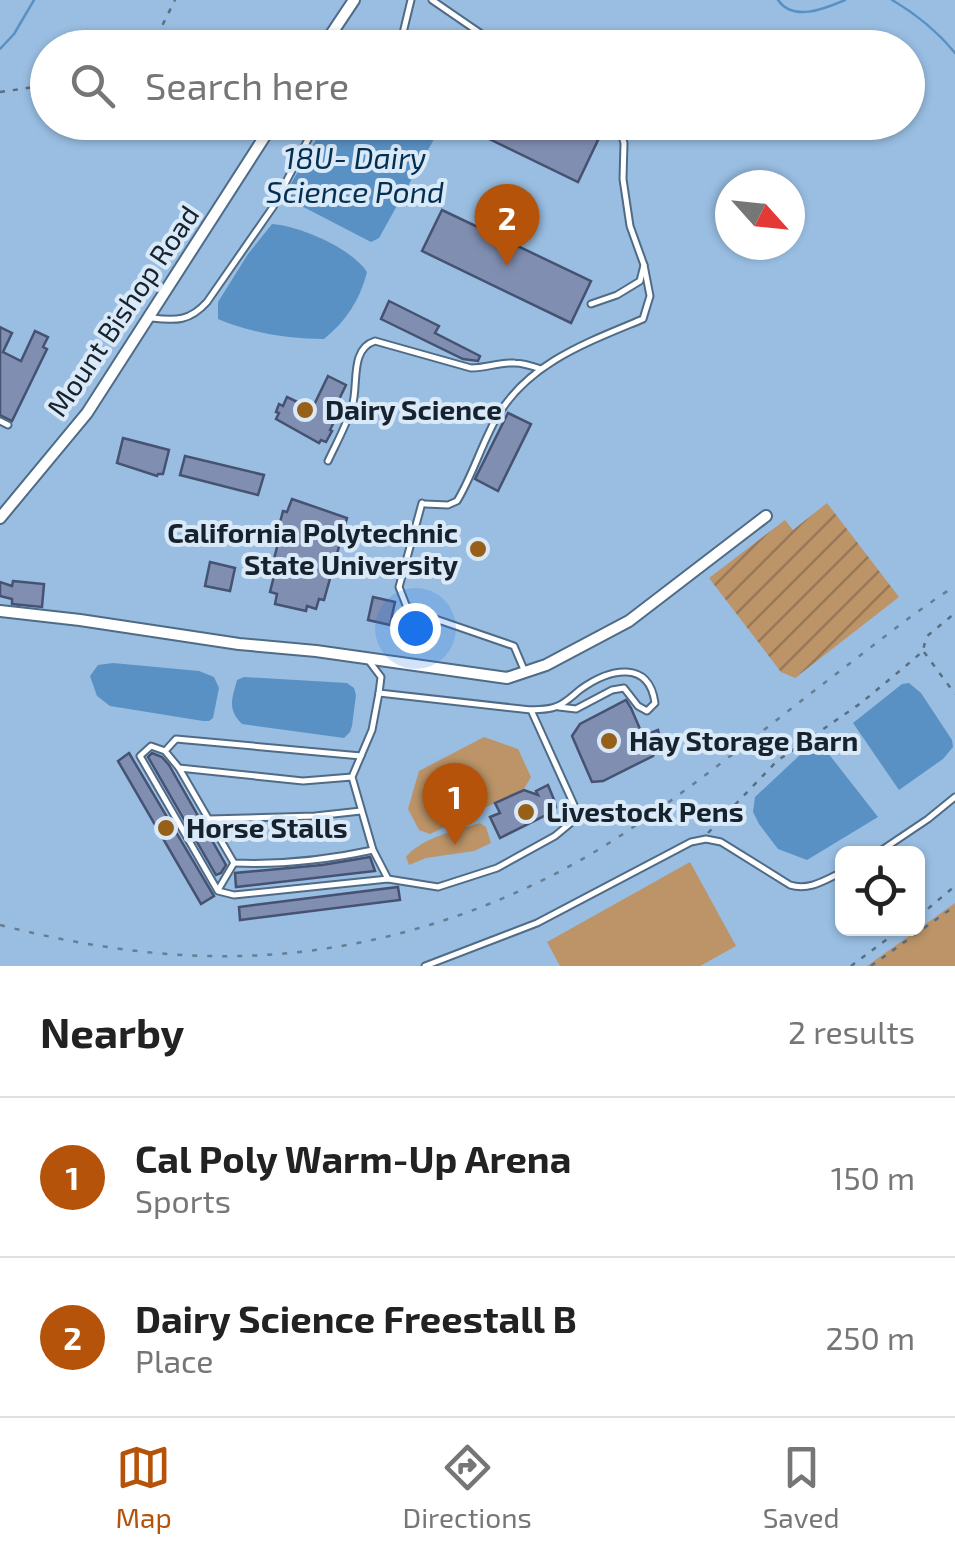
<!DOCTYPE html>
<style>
:root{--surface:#fff;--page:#f6f6f6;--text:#222;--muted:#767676;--line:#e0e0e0;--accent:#b45309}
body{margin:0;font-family:"Exo 2",sans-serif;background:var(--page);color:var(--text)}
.controls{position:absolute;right:30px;bottom:30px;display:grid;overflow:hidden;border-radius:15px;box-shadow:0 2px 8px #0004}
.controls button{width:90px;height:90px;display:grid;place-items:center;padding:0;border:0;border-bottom:2px solid var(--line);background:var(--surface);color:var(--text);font:50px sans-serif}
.compass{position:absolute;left:715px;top:170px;width:90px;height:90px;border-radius:50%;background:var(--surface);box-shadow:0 2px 8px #0004;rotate:117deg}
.you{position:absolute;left:415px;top:628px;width:35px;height:35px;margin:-25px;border:8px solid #fff;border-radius:50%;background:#1a73e8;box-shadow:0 0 0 15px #1a73e833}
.badge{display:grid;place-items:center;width:65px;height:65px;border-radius:50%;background:var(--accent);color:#fff;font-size:32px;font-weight:700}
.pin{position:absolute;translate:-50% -82px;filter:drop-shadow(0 2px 5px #0008)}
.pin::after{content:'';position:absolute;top:52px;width:35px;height:30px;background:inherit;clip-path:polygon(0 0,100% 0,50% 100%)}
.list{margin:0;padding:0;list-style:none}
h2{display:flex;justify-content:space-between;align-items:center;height:130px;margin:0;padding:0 40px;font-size:42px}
h2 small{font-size:32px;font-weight:400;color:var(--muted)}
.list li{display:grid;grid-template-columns:65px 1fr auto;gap:30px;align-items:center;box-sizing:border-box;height:160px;padding:0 40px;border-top:2px solid var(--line)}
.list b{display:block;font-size:38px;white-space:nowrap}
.list p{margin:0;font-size:32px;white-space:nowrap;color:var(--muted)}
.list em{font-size:32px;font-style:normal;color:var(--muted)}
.icon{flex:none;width:55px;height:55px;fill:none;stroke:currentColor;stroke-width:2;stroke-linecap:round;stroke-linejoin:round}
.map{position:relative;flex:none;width:955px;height:966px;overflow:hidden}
.search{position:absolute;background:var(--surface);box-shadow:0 2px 8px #0004;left:30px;right:30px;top:30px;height:110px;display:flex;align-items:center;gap:25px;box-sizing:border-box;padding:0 35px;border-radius:55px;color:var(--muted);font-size:38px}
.sheet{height:450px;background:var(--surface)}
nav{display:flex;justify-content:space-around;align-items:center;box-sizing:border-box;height:140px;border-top:2px solid var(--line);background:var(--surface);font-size:28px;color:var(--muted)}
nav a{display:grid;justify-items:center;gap:5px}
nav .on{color:var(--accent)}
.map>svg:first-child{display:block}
.built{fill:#99bee2;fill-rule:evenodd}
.green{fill:#bc9468}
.garden{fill:url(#garden-furrows)}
.water{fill:#5a91c4}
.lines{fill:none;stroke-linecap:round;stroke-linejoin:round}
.stream{stroke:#5a91c4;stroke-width:2.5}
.building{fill:#808eb1;stroke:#465272;stroke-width:2.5}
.lane-casing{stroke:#4f6b86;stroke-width:9}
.street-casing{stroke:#4f6b86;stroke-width:14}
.path{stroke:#5a6e82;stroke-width:2.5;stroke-dasharray:5 8;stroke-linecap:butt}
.lane{stroke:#fff;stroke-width:5}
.street{stroke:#fff;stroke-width:10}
.rail{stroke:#677d93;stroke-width:2.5;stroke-dasharray:5 10;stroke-linecap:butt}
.poi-dot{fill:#976018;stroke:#d9e9f8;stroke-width:4}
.labels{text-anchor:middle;stroke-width:8;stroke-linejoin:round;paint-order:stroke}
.street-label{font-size:28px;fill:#16222d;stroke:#d9e9f8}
.poi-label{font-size:28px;font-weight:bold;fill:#16222d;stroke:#d9e9f8;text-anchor:start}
.water-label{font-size:30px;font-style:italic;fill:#032f51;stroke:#d9e9f8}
</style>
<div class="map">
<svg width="955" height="966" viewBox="0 0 955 966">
<defs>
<pattern id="garden-furrows" width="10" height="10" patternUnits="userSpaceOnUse" patternTransform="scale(2.5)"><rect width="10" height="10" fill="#bc9468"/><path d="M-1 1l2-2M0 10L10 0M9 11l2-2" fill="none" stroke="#987856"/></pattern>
</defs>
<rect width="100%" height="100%" fill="#abcae9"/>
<path class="built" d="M0 0H955V966H0ZM48 48H908V122H48ZM730 185H790V245H730ZM842 854H918V928H842Z"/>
<g class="green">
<path d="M484 737 518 749 531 777 524 789 430 834 419 830 408 809 419 771Z"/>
<path d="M480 823 486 827 491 843 474 851 426 858 409 865 406 857C421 838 457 830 480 823Z"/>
<path d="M690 862 736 946 700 966H560L547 942Z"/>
<path d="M955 903V966H867Z"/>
</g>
<path class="garden" d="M827 503 899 597 795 678 781 672 709 578 785 520 793 530Z"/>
<g class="water">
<path d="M326 122 443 123 379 238 371 242 288 199V189Z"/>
<path d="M272 224C300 226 351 248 367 272 360 300 346 321 324 339 288 339 251 333 218 319V302L248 254Z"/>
<path d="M113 663 199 671 214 677 219 688 213 718 209 721H203L110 706 97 696 90 676 98 665Z"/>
<path d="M244 677 347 683 354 688 356 695 352 726 350 732 344 738 242 724C227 709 232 699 237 680Z"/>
<path d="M909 683 921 693 952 740 953 747 943 759 899 790 853 723 902 684Z"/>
<path d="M817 739 878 817 807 860 778 849 759 824 753 812 755 797Z"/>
</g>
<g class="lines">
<g class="stream">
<path d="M778 0C793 22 824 9 845 0"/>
<path d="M892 0C916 14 937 31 955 53"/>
<path d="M0 49 14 34 34 0"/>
</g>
</g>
<g class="building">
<path d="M484 122H561L598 140 578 182 479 134Z"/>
<path d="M442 210 591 281 571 323 422 251Z"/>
<path d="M389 301 439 326 435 333 480 356 478 361 463 359 381 319Z"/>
<path d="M0 327 12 333 3 352 21 361 35 331 48 337 43 347 47 349 12 421 0 415Z"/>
<path d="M328 376 346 385 330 418 335 420 330 430 332 431 326 442 321 440 319 443 276 419 279 413 276 412 279 404 283 406 287 397 312 409Z"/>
<path d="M508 413 531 424 498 491 475 479Z"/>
<path d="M123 438 169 450 163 474H158L157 476 117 463Z"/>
<path d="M185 456 264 475 258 495 180 475Z"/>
<path d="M292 499 347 518 324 600 319 599 316 609 307 606 306 611 275 604 277 594 270 592 277 564 273 563 281 531 278 530 283 511 287 512Z"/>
<path d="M210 562 235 568 230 591 205 586Z"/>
<path d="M13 581 44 584 42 607 12 604V599L0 596V582L12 586Z"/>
<path d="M373 597 395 602 390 625 368 620Z"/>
<path d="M626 700 631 708 643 736 658 730 660 738 658 745 653 756 603 781 592 782 572 736 580 724Z"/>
<path d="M129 753 214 896 201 904 118 761Z"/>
<path d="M152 753 162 757 169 765 226 865 221 873 216 875 148 757Z"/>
<path d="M548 785 555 802 556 807 554 811 500 838 490 817 500 813 495 803 524 790 538 795 536 791Z"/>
<path d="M370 857 375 871 236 887 235 873 322 865Z"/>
<path d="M398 887 400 900 240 920 239 907Z"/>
</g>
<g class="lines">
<defs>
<g id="lane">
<path d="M432 0 483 35 511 48"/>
<path d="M392 48 403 33 411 0"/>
<path d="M591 304 617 295 640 281 644 265 630 226 623 179 624 143 618 122"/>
<path d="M152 318C176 321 190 321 207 302L273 207 317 122"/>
<path d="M0 421 8 425"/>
<path d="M328 461C336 444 346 426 352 407 359 386 349 349 375 341L471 368C486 368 500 362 515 363 523 363 532 366 541 369"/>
<path d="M422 503 399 587 406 605 418 613 514 646 525 672"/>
<path d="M425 504 448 505 457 501C472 477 482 443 497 417 528 363 588 342 643 319L650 296 644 265"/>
<path d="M379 693 531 710 579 816 555 836 497 868 438 887 388 879"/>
<path d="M531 710C539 709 548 710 555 707 565 704 573 695 581 689 609 669 649 659 655 703L647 711 638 706 624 688 612 690 576 709 559 707"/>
<path d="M165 751 176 739 361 756"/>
<path d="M179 768 234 863C281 865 327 860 373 850"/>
<path d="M352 777 303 781 179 768 165 751 151 746 140 756 218 891 234 895 388 879 373 850 352 777 372 730 379 693 381 677 369 661"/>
<path d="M209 819 315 816 361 811"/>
<path d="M876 854 928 819 955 797"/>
<path d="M218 890 234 863"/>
<path d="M425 966 537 923 691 842 706 839 721 842 790 885C809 891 825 880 842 872"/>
</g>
<g id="street">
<path d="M322 48 354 0"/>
<path d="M0 518 87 413 274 122"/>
<path d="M0 611 80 620 239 644 316 651 507 678 546 665 629 621 766 516"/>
</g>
</defs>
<use href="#lane" class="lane-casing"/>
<use href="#street" class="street-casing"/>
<g class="path">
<path d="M151 48 175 0"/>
<path d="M0 92 48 85"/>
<path d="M924 652 955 694"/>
<path d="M708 833 777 761 861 703 908 664 923 651 926 637 955 613"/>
<path d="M918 917 955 886"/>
<path d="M851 966 902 928"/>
<path d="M871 966 955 906"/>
</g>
<use href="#lane" class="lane"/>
<use href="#street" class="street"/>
<path class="rail" d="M0 925C78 945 160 958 240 956 376 953 514 907 626 832 706 778 780 716 857 658 889 633 921 608 955 586"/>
</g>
<g class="poi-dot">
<circle cx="305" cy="410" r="10"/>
<circle cx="478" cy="549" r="10"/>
<circle cx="609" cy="741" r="10"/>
<circle cx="526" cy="812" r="10"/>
<circle cx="166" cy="828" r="10"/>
</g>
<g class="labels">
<g class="street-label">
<text transform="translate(123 311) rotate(-56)" y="10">Mount Bishop Road</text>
</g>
<g class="poi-label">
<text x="325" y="420">Dairy Science</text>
<text x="458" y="543" text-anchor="end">California Polytechnic<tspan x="458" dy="32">State University</tspan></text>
<text x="629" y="751">Hay Storage Barn</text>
<text x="546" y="822">Livestock Pens</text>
<text x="186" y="838">Horse Stalls</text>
</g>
<g class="water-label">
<text x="355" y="169">18U- Dairy<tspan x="355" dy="34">Science Pond</tspan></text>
</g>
</g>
</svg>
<div class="controls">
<button><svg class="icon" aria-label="locate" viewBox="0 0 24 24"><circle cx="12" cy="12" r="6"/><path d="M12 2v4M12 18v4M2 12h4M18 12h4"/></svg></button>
</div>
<svg class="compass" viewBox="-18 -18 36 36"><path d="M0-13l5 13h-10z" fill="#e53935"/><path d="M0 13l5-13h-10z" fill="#767676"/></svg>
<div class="you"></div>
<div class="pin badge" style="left:455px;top:845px">1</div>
<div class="pin badge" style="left:507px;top:266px">2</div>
<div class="search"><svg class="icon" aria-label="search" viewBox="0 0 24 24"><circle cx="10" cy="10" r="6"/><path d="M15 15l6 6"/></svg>Search here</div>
</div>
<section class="sheet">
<h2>Nearby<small>2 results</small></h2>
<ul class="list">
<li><span class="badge">1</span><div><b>Cal Poly Warm-Up Arena</b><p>Sports</p></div><em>150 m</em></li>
<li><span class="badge">2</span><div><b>Dairy Science Freestall B</b><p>Place</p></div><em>250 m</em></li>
</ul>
</section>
<nav>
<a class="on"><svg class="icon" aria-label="map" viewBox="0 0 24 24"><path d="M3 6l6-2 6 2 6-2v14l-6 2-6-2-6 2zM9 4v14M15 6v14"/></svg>Map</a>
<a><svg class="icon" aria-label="directions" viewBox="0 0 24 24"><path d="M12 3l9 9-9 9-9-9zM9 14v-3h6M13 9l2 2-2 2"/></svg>Directions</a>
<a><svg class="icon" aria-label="saved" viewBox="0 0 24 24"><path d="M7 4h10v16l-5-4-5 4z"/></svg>Saved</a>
</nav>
